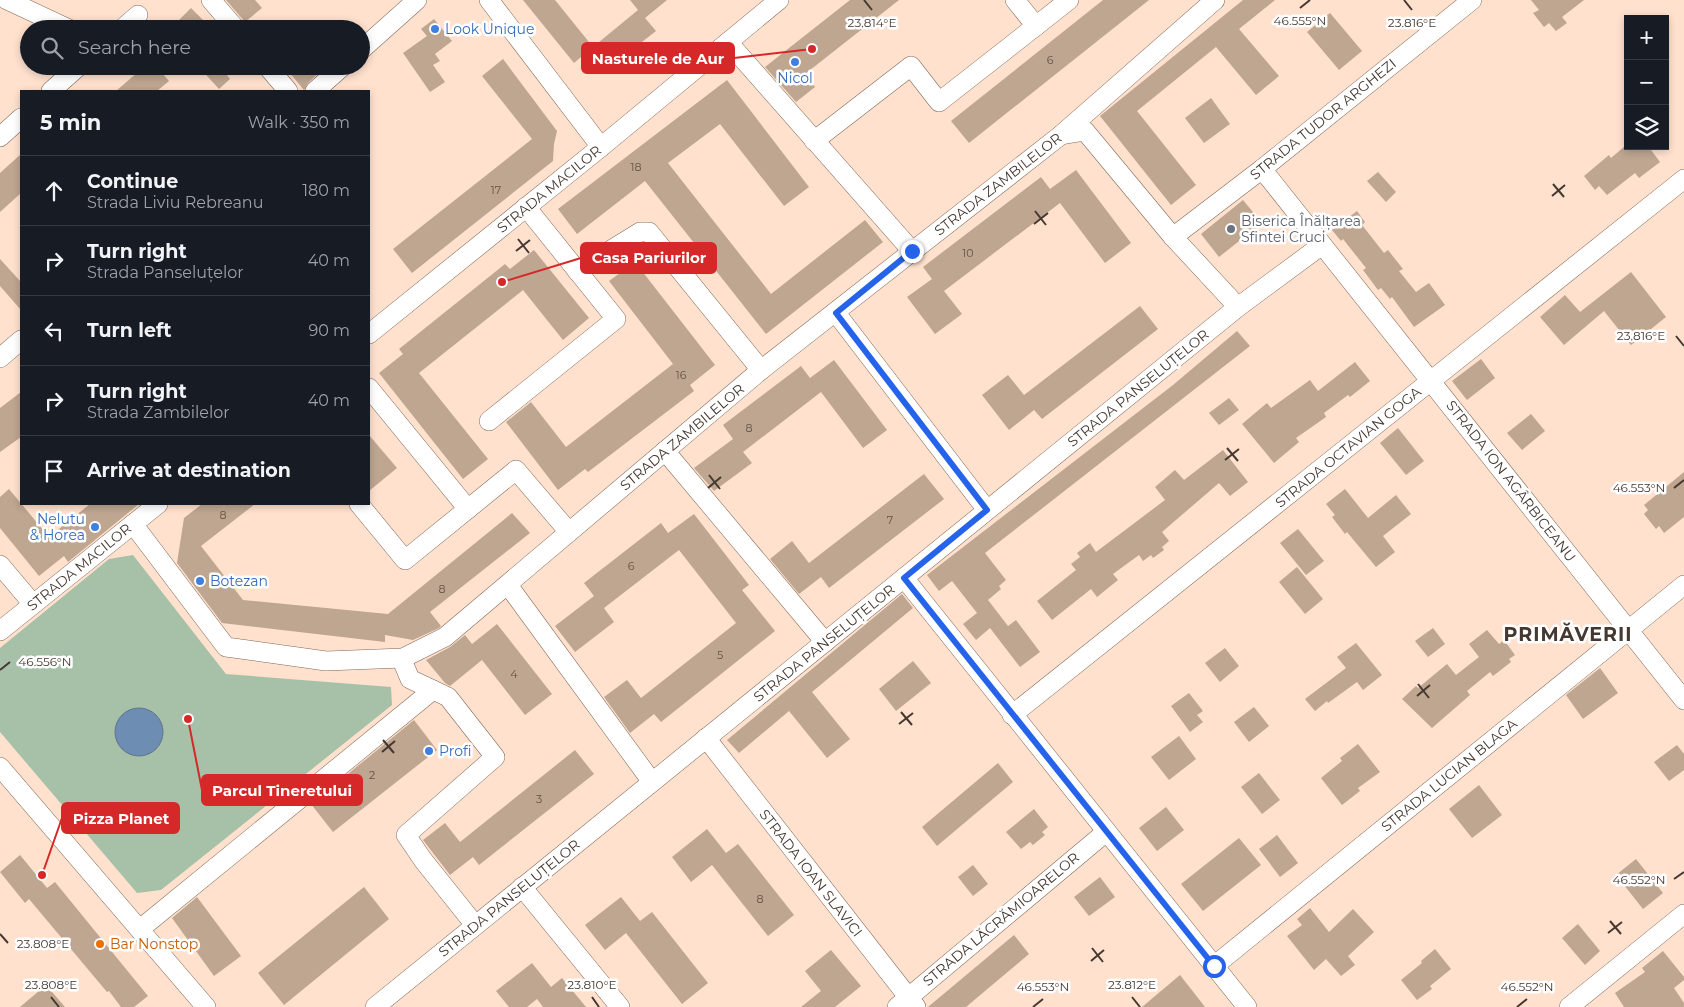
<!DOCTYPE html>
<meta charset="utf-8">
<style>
:root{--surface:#171b24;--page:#20242c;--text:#f1f3f6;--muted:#9ea1a6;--line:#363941}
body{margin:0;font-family:Montserrat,sans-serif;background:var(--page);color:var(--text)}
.controls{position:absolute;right:15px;top:15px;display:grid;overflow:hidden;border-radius:0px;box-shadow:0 2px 8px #0003}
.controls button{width:45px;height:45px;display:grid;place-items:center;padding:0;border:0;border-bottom:1px solid var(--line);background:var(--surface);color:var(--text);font:25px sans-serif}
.stop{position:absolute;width:15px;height:15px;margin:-11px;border:4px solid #2563eb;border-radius:50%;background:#fff}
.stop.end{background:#2563eb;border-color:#fff;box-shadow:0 1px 5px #0008}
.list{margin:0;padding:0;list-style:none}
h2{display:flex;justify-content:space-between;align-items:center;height:65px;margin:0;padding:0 20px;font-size:21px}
h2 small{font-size:16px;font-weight:400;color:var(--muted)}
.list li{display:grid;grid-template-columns:32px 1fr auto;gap:15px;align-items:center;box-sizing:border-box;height:70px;padding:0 20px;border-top:1px solid var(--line)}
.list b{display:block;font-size:19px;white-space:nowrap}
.list p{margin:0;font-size:16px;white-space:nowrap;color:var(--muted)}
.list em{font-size:16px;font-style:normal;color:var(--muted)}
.icon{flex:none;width:28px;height:28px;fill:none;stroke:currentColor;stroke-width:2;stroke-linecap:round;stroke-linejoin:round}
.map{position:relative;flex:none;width:1684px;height:1007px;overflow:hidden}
.search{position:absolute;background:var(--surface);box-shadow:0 2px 8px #0003;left:20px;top:20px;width:350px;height:55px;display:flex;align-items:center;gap:12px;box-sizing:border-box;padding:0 18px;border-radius:28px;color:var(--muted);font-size:19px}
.panel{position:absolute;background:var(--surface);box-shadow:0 2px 8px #0003;left:20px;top:90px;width:350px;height:415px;border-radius:0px}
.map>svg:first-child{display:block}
.green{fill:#a6c1a8}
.water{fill:#6d8db3;stroke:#61748c}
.building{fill:#bea690}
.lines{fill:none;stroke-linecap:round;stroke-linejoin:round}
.minor-casing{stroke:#806756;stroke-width:20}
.minor{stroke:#fff;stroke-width:19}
.route{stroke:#2563eb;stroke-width:6}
.ticks{fill:none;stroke:#443830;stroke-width:2}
.shop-dot{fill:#3f7fe0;stroke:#fff;stroke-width:2}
.worship-dot{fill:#6b7280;stroke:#fff;stroke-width:2}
.food-dot{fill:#e8710a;stroke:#fff;stroke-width:2}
.labels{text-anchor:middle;stroke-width:5;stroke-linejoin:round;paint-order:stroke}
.number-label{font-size:11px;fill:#625448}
.shop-label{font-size:14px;fill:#366cbe;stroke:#fff;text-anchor:start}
.street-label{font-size:14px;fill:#443830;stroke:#fff}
.worship-label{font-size:14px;fill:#5b616d;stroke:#fff;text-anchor:start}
.food-label{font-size:14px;fill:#c56008;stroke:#fff;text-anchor:start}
.district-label{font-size:19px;font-weight:bold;letter-spacing:1px;fill:#443830;stroke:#fff}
.ticks-label{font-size:12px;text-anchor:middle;fill:#443830;stroke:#fff;stroke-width:5;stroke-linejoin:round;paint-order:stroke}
.leader{fill:none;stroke:#d62828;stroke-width:2}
.callout-dot{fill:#d62828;stroke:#fff;stroke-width:2}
.callout{fill:#d62828;stroke:#d62828;stroke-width:2}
.callout-label{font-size:15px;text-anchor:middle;font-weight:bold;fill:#fff}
</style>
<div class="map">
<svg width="1684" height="1007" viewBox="0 0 1684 1007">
<rect width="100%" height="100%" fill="#ffe1ce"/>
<path class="green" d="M133 555 226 674 391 687 392 705 161 890 137 893 0 732V648L109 559Z"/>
<circle class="water" cx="139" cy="732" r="24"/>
<g class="building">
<path d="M226 0H255L262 8 245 22Z"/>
<path d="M523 0H555L593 47 574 63Z"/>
<path d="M630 0H667L645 18 656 31 610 67 593 47 638 10Z"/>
<path d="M850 0H899L805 74 815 87 796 102 765 67Z"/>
<path d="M1103 0H1149L969 143 951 121Z"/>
<path d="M1243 0H1275L1239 29 1279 76 1256 95 1216 47 1137 111 1196 185 1171 205 1100 116Z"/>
<path d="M1531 0H1584L1562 17 1567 23 1556 31 1549 23 1544 27 1533 13 1539 10Z"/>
<path d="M191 8 212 29H170Z"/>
<path d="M1330 13 1362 51 1339 70 1307 32Z"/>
<path d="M434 19 452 41 435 54 440 61 433 65 445 82 430 92 403 53 427 36 421 29Z"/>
<path d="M503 59 557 131 554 144 553 161 412 273 393 249 532 139 482 76Z"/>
<path d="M145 66H156L169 81 157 91H116Z"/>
<path d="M198 66H235L226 74 230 79 219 89Z"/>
<path d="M284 66H326L308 83 304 90Z"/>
<path d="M727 80 809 187 784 206 720 124 668 163 771 294 865 220 883 242 766 334 645 181 577 234 558 209Z"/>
<path d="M1211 98 1230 124 1204 143 1185 118Z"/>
<path d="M1625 146H1648L1660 162 1639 178 1635 173 1607 195 1599 186 1595 190 1584 176 1609 155 1611 158Z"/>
<path d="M21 154V193L0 212V173Z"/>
<path d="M1076 170 1131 243 1105 263 1060 203 944 291 962 314 935 334 907 297 932 279 923 267 1041 177 1050 189Z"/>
<path d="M1378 172 1396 192 1386 202 1367 181Z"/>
<path d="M1243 200 1262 223 1219 257 1201 234Z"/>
<path d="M1357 211 1365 222 1362 225 1384 253 1388 250 1403 269 1399 271 1416 292 1429 283 1445 305 1414 327 1392 297 1390 299 1381 288 1378 290 1363 270 1366 268 1343 239 1341 241 1332 230Z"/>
<path d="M534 250 589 318 563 340 523 290 419 373 488 459 463 479 379 373 403 354 399 349 505 264 510 269Z"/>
<path d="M0 259 21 282V310L0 286Z"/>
<path d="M635 262 715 365 690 385 694 391 588 472 585 469 558 490 506 422 531 402 566 447 673 364 609 281Z"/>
<path d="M1631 272 1666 317 1631 345 1604 311 1564 345 1540 317 1565 295 1580 312Z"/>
<path d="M1140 306 1158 329 1042 419 1034 410 1009 430 982 395 1008 375 1024 395Z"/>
<path d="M1237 331 1250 346 985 553 1006 580 999 586 1001 589 988 600 1008 626 1016 620 1040 652 1020 667 990 628 976 640 963 624 977 613 952 581 939 591 927 575 1173 385Z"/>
<path d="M1481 359 1495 378 1467 400 1452 381Z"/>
<path d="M834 360 887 430 863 448 821 392 743 452 752 463 714 491 694 468 733 439 723 425 801 366 810 378Z"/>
<path d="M1355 362 1370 381 1350 397 1348 395 1324 413 1326 417 1296 438 1299 442 1274 463 1242 424 1267 403 1271 408 1310 380 1318 391Z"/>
<path d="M21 392V437L0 452V408Z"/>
<path d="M1229 398 1239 410 1219 425 1209 413Z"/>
<path d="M1531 414 1545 431 1522 450 1507 433Z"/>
<path d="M1398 428 1424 461 1406 475 1380 443Z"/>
<path d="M369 435 397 468 369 491Z"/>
<path d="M1223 450 1248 482 1230 496 1219 483 1162 532 1169 541 1162 547 1164 550 1153 558 1151 555 1143 561 1139 555 1113 574 1118 580 1097 597 1091 589 1052 620 1037 601 1076 570 1071 564 1080 557 1077 553 1090 543 1096 552 1165 500 1155 487 1175 470 1184 480Z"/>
<path d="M1684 472V517L1664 533 1659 526 1656 529 1644 514 1648 510 1644 505Z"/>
<path d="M924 474 944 499 829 588 821 577 799 594 770 559 792 541 809 563Z"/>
<path d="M9 489 49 537 90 504H139L68 562 64 556 39 576 0 528V497Z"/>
<path d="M1345 489 1368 518 1396 495 1411 514 1383 536 1395 552 1376 567 1347 532 1345 534 1332 517 1335 515 1326 504Z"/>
<path d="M202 504H255L201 546 243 600 388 614 512 513 530 533 430 612 441 626 439 628 413 640 385 635V642L222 623 177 563 184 518Z"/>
<path d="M694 514 749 585 742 590 775 631 661 722 654 714 630 733 604 697 627 680 641 698 736 623 679 550 604 608 614 622 575 652 555 626 594 596 584 583 661 523 668 533Z"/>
<path d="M1298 529 1324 561 1306 575 1280 543Z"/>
<path d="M1297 567 1323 599 1305 614 1279 582Z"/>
<path d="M902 594 913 608 812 692 850 739 827 758 789 711 739 753 727 740Z"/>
<path d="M497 624 552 694 525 715 482 660 450 686 445 683 426 660 450 647 465 635 472 644Z"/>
<path d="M1433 628 1445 644 1428 657 1415 641Z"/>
<path d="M1487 630 1499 644 1504 640 1515 655 1509 659 1511 662 1493 676 1490 672 1467 691 1470 695 1432 728 1402 699 1416 686 1418 688 1447 664 1456 675 1479 657 1469 644Z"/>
<path d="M1356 643 1382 675 1363 690 1357 682 1328 703 1327 701 1315 711 1305 699 1346 668 1337 657Z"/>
<path d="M1225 648 1239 666 1220 682 1205 663Z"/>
<path d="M913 661 931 683 896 711 879 689Z"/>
<path d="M1600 668 1618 693 1583 719 1566 695Z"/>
<path d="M1189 693 1203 711 1197 715 1203 722 1190 732 1171 706Z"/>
<path d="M1254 707 1269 726 1249 742 1234 722Z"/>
<path d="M414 720 437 750 333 832 311 804Z"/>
<path d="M1179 736 1196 759 1169 780 1151 757Z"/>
<path d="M1358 744 1380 772 1358 788 1360 791 1342 805 1321 778 1342 761 1340 758Z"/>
<path d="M1677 745 1684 754V770L1669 781 1654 762Z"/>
<path d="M575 750 594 774 479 865 473 857 450 875 423 840 445 823 460 842Z"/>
<path d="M998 763 1013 782 937 846 922 827Z"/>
<path d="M1259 773 1280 800 1262 814 1241 787Z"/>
<path d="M1479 785 1502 815 1472 838 1449 809Z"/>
<path d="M1166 807 1184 830 1157 851 1139 828Z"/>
<path d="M1034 809 1048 827 1042 832 1045 835 1033 845 1030 842 1021 849 1006 832Z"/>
<path d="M707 829 726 853 738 844 794 915 768 936 712 865 691 882 672 857Z"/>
<path d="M1277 835 1298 863 1280 877 1259 849Z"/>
<path d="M1239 838 1261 865 1203 911 1181 884Z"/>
<path d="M20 855 47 888 55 882 148 996 134 1007H121L109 991 107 992 29 899 25 903 0 872Z"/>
<path d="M1636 859 1663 893 1643 909 1616 875Z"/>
<path d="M973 865 988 884 973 896 958 877Z"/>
<path d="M1100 877 1115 897 1089 916 1074 897Z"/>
<path d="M364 887 389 919 284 1005 258 973Z"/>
<path d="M197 897 241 956 214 976 172 918Z"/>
<path d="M621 897 640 921 652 912 708 983 682 1004 626 933 605 950 585 925Z"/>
<path d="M1310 908 1329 932 1353 909 1374 932 1348 956 1355 965 1341 976 1326 959 1314 970 1287 936 1302 925 1297 919Z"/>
<path d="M1578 924 1600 951 1585 965 1562 938Z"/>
<path d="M1014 935 1029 954 966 1007H928Z"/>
<path d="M1435 949 1451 969 1430 986 1432 989 1417 1000 1401 980 1422 963 1421 961Z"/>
<path d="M831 950 861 986 835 1007H801L821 991 805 971Z"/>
<path d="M1663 951 1684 977V980L1674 988 1684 1003V1007H1624L1615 993 1645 972 1642 968Z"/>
<path d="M532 963 551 987 562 978 586 1007H543L537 999 527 1007H509L496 991Z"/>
<path d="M1180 975 1205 1007H1142Z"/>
<path d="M46 985 65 1007H20Z"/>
</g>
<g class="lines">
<defs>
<g id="minor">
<path d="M7 0 69 29"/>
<path d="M211 0 236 29"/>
<path d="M489 0 601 147"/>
<path d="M1015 0 1036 26 1069 0"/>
<path d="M122 29 138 15"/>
<path d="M728 42 912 251"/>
<path d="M361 50 417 0"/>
<path d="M267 66 288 91"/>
<path d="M51 91 79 66"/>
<path d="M315 91 343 66"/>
<path d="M1061 135 1085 131 1173 237 1238 307"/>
<path d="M0 137 21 118"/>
<path d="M814 141 911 66 939 102 1036 26"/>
<path d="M1262 169 1684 700"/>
<path d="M1173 237 1262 169 1472 0"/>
<path d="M577 271 640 232H649L761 370"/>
<path d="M836 313 987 510"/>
<path d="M369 334 601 147 779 0"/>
<path d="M0 358 21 340"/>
<path d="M369 388 468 509"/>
<path d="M489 421 616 319 526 207"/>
<path d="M665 451 825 642"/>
<path d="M359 504 405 560 516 470 569 532"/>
<path d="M133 524 226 647 326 661 403 658 445 637 761 370 1061 135 1215 0"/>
<path d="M0 565 33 604"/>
<path d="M904 578 1247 1007"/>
<path d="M508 585 652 782"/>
<path d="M0 631 158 504"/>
<path d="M403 658 402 660 410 679 448 697 495 757 406 835 423 860 475 925"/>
<path d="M1012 715 1684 179"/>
<path d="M706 738 916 1007"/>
<path d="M0 767 206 1007"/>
<path d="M522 887 620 1007"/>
<path d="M140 929 433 690"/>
<path d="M1214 966 1684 585"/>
<path d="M375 1007 1238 307 1322 245"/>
<path d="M897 1007 1106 832"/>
<path d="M1569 1007 1684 914"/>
</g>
</defs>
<use href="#minor" class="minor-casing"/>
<use href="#minor" class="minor"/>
</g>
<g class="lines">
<path class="route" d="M912 251 836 313 987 510 904 578 1214 966"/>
</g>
<path class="ticks" d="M864 0 872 10M1404 0 1412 10M1300 8 1310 0M1553 184 1564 197M1552 196 1565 185M1035 211 1046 225M1034 224 1048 213M518 239 529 253M516 251 530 240M1676 336 1684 346M1227 448 1238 461M1225 460 1239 449M709 475 720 489M708 488 721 477M1674 488 1684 480M0 670 10 662M1418 684 1429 698M1417 696 1430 685M901 712 912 725M899 724 913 713M383 740 394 753M382 752 395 741M1674 879 1684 872M1610 921 1621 934M1608 933 1622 922M0 934 8 943M1092 948 1103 962M1091 961 1104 950M51 997 59 1007M592 997 599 1007M1132 997 1140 1007M1033 1007 1043 999M1517 1007 1527 999"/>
<g class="shop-dot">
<circle cx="435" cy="29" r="5"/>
<circle cx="795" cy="62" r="5"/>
<circle cx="95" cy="527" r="5"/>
<circle cx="200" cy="581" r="5"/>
<circle cx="429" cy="751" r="5"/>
</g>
<circle class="worship-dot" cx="1231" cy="229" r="5"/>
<circle class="food-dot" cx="100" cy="944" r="5"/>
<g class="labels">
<g class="number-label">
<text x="1050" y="64">6</text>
<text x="636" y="171">18</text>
<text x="496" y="194">17</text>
<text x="968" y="257">10</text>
<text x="681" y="379">16</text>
<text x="749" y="432">8</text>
<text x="223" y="519">8</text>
<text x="890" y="524">7</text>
<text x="631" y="570">6</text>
<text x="442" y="593">8</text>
<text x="720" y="659">5</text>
<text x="514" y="678">4</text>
<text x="372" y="779">2</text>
<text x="539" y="803">3</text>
<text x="760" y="903">8</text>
</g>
<g class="shop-label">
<text x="445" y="34">Look Unique</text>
<text x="795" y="83" text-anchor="middle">Nicol</text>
<text x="85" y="524" text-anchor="end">Nelutu<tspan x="85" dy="16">&amp; Horea</tspan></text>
<text x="210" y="586">Botezan</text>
<text x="439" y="756">Profi</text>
</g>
<g class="street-label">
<text transform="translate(1323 119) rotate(-39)" y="5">STRADA TUDOR ARGHEZI</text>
<text transform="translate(998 184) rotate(-38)" y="5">STRADA ZAMBILELOR</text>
<text transform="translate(549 189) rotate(-39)" y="5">STRADA MACILOR</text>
<text transform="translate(1138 388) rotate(-39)" y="5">STRADA PANSELUȚELOR</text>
<text transform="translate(682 437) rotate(-40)" y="5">STRADA ZAMBILELOR</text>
<text transform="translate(1348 447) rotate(-39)" y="5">STRADA OCTAVIAN GOGA</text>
<text transform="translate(1511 481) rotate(52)" y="5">STRADA ION AGÂRBICEANU</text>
<text transform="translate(79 567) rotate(-39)" y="5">STRADA MACILOR</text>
<text transform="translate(824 643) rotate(-39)" y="5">STRADA PANSELUȚELOR</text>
<text transform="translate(1449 775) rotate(-39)" y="5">STRADA LUCIAN BLAGA</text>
<text transform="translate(811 873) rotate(52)" y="5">STRADA IOAN SLAVICI</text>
<text transform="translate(509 898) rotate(-39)" y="5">STRADA PANSELUȚELOR</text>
<text transform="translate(1001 919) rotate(-40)" y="5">STRADA LĂCRĂMIOARELOR</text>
</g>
<g class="worship-label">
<text x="1241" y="226">Biserica Înălțarea<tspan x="1241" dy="16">Sfintei Cruci</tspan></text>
</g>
<g class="food-label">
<text x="110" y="949">Bar Nonstop</text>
</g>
<g class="district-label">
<text x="1568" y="641">PRIMĂVERII</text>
</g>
</g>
<g class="ticks-label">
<text x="1300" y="25">46.555°N</text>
<text x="872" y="27">23.814°E</text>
<text x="1412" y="27">23.816°E</text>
<text x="1641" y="340">23.816°E</text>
<text x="1639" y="492">46.553°N</text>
<text x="45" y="666">46.556°N</text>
<text x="1639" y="884">46.552°N</text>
<text x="43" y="948">23.808°E</text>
<text x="51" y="989">23.808°E</text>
<text x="592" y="989">23.810°E</text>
<text x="1132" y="989">23.812°E</text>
<text x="1043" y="991">46.553°N</text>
<text x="1527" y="991">46.552°N</text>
</g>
<path class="leader" d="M812 49L734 58M502 282L581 258M188 719L202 790M42 875L62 818"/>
<g class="callout-dot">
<circle cx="812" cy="49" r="5"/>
<circle cx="502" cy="282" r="5"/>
<circle cx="188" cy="719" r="5"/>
<circle cx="42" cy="875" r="5"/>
</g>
<g class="callout">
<rect x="582" y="43" width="152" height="30" rx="5"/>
<rect x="581" y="243" width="135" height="30" rx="5"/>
<rect x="202" y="775" width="160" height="30" rx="5"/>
<rect x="62" y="803" width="117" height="30" rx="5"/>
</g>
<g class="callout-label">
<text x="658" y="64">Nasturele de Aur</text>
<text x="649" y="263">Casa Pariurilor</text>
<text x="282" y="796">Parcul Tineretului</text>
<text x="121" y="824">Pizza Planet</text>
</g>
</svg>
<div class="controls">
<button>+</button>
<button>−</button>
<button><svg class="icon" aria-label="layers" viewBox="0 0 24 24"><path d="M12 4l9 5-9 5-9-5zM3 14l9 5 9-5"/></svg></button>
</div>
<div class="stop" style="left:1214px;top:966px"></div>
<div class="stop end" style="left:912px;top:251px"></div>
<div class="search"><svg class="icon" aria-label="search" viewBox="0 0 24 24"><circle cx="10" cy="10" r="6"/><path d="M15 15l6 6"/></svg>Search here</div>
<section class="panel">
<h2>5 min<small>Walk · 350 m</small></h2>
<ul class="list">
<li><svg class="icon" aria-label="ahead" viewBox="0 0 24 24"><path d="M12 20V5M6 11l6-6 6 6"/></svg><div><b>Continue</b><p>Strada Liviu Rebreanu</p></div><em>180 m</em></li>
<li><svg class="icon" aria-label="right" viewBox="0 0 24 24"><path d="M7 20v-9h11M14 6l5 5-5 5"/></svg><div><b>Turn right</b><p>Strada Panseluțelor</p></div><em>40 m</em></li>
<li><svg class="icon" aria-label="left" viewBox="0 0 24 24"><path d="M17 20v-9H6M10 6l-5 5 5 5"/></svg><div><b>Turn left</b></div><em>90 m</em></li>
<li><svg class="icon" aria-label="right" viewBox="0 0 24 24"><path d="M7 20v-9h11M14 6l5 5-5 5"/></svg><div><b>Turn right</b><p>Strada Zambilelor</p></div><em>40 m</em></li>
<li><svg class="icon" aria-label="arrive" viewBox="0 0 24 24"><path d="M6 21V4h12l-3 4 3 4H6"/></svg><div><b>Arrive at destination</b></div></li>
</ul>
</section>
</div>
